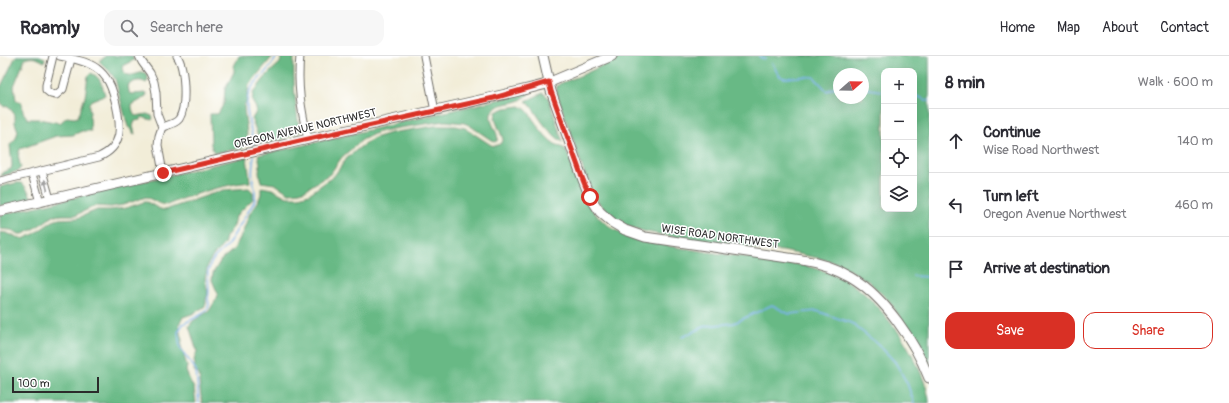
<!DOCTYPE html>
<meta charset="utf-8">
<style>
:root{--surface:#fff;--page:#f7f7f7;--text:#2b2b33;--muted:#7c7c81;--line:#e1e1e2;--accent:#d93025}
body{margin:0;font-family:Pangolin,sans-serif;background:var(--page);color:var(--text)}
.controls{position:absolute;right:12px;top:12px;display:grid;overflow:hidden;border-radius:8px;box-shadow:0 4px 16px #0002}
.controls button{width:36px;height:36px;display:grid;place-items:center;padding:0;border:0;border-bottom:1px solid var(--line);background:var(--surface);color:var(--text);font:20px sans-serif}
.compass{position:absolute;left:833px;top:12px;width:36px;height:36px;border-radius:50%;background:var(--surface);box-shadow:0 4px 16px #0002;rotate:70deg}
.scale{position:absolute;left:12px;bottom:10px;width:87px;box-sizing:border-box;padding-left:4px;border:2px solid #2b2b2b;border-top:0;font-size:11px;line-height:14px;white-space:nowrap;color:#2b2b2b;-webkit-text-stroke:3px #fff;paint-order:stroke}
.stop{position:absolute;width:12px;height:12px;margin:-9px;border:3px solid #d93025;border-radius:50%;background:#fff}
.stop.end{background:#d93025;border-color:#fff;box-shadow:0 1px 4px #0008}
.list{margin:0;padding:0;list-style:none}
h2{display:flex;justify-content:space-between;align-items:center;height:52px;margin:0;padding:0 16px;font-size:17px}
h2 small{font-size:13px;font-weight:400;color:var(--muted)}
.list li{display:grid;grid-template-columns:26px 1fr auto;gap:12px;align-items:center;box-sizing:border-box;height:64px;padding:0 16px;border-top:1px solid var(--line)}
.list b{display:block;font-size:15px;white-space:nowrap}
.list p{margin:0;font-size:13px;white-space:nowrap;color:var(--muted)}
.list em{font-size:13px;font-style:normal;color:var(--muted)}
.actions{display:flex;gap:8px;padding:12px 16px}
.actions a{flex:1;padding:9px 0;border:1px solid var(--accent);border-radius:12px;text-align:center;font-size:14px;color:var(--accent)}
.actions .main{background:var(--accent);color:#fff}
.icon{flex:none;width:22px;height:22px;fill:none;stroke:currentColor;stroke-width:2;stroke-linecap:round;stroke-linejoin:round}
.map{position:relative;flex:none;width:929px;height:347px;overflow:hidden}
header{display:flex;align-items:center;gap:24px;box-sizing:border-box;height:56px;padding:0 20px;background:var(--surface);border-bottom:1px solid var(--line)}
header strong{font-size:19px}
nav{display:flex;gap:22px;margin-inline-start:auto;font-size:14px}
.search{width:280px;height:36px;background:var(--page);display:flex;align-items:center;gap:10px;box-sizing:border-box;padding:0 14px;border-radius:12px;color:var(--muted);font-size:15px}
main{display:flex}
aside{flex:1;background:var(--surface)}
.map>svg:first-child{display:block}
.forest{fill:#68b985;stroke:#4a7258;fill-rule:evenodd}
.lines{fill:none;stroke-linecap:round;stroke-linejoin:round}
.stream{stroke:#7ab2ea;stroke-width:1.5}
.minor-casing{stroke:#716f68;stroke-width:9}
.tertiary-casing{stroke:#716f68;stroke-width:11}
.minor{stroke:#fff;stroke-width:7}
.tertiary{stroke:#fff;stroke-width:9}
.oneway{fill:#a0a0a0}
.route{stroke:#d93025;stroke-width:5}
.labels{text-anchor:middle;stroke-width:3;stroke-linejoin:round;paint-order:stroke}
.street-label{font-size:11px;fill:#2b2b2b;stroke:#fff}
</style>
<header>
<strong>Roamly</strong>
<div class="search"><svg class="icon" aria-label="search" viewBox="0 0 24 24"><circle cx="10" cy="10" r="6"/><path d="M15 15l6 6"/></svg>Search here</div>
<nav><a>Home</a><a>Map</a><a>About</a><a>Contact</a></nav>
</header>
<main>
<div class="map">
<svg width="929" height="347" viewBox="0 0 929 347">
<rect width="100%" height="100%" fill="#fff"/>
<filter id="ink" filterUnits="userSpaceOnUse"><feTurbulence type="fractalNoise" baseFrequency=".025" numOctaves="2"/><feDisplacementMap in="SourceGraphic" scale="8" xChannelSelector="R" yChannelSelector="G"/><feConvolveMatrix kernelMatrix="1 2 1 2 8 2 1 2 1" color-interpolation-filters="sRGB"/></filter>
<filter id="wash" filterUnits="userSpaceOnUse"><feTurbulence type="fractalNoise" baseFrequency=".012" numOctaves="4" result="noise"/><feDisplacementMap in="SourceGraphic" scale="16" xChannelSelector="R" yChannelSelector="G"/><feGaussianBlur stdDeviation="0.9" result="paint"/><feColorMatrix in="noise" values="0 0 0 0 0 0 0 0 0 0 0 0 0 0 0 0 0 1.4 0 .05"/><feComposite in="paint" operator="in"/></filter>
<g filter="url(#wash)">
<rect width="100%" height="100%" fill="#f2edd8"/>
<g class="forest">
<path d="M16 0H39L45 2 44 6C38 2 32 0 25 3L14 30 16 44 22 47 23 56 28 63H38L60 67 67 61 74 62 78 61 85 41 88 20 91 17C101 21 102 29 105 39L92 44 89 47V52L90 57 89 60C92 65 89 70 91 75H82L73 79 56 80 20 93C17 99 19 105 21 111L18 115 1 120 3 116 11 113 12 109 10 89 16 82 18 75 15 67V59L8 50 4 51 0 45V32Z"/>
<path d="M105 0H132L134 4 122 10 125 18C132 22 139 15 146 17 148 20 149 25 146 27 140 23 134 25 128 29L129 36 130 38 147 37 146 41 132 49V52L134 59 136 60 147 58 152 60 153 62 152 64 142 61 140 64 135 65 133 70 135 78 133 77 132 74 128 71 115 23 110 16 99 5 103 3Z"/>
<path d="M239 0H273L249 29 246 47 244 49C244 63 249 76 246 89L243 92 214 97 211 89 210 58H218L224 47 225 33 234 16V10Z"/>
<path d="M282 0H294C293 27 295 49 300 76L283 83 261 88 260 86 252 63 256 56V52L252 45 253 37 268 18 280 7Z"/>
<path d="M623 0H929V307L916 284 889 245 868 225 851 215 837 207 818 202 783 195 755 193 711 186 696 185 647 176 632 172 620 166 611 160 598 146 589 130 556 35 557 30 559 28 582 19ZM884 15H914V153H884ZM839 18H863V42H839Z"/>
<path d="M531 36C528 39 523 43 518 45 510 48 493 48 491 58 489 68 500 77 497 85L494 86 469 69 464 67 445 65 392 73 378 76 362 84 342 101 330 118 305 134 300 136 289 137 275 128 261 126 259 116 260 107 258 99 296 91Z"/>
<path d="M543 37 548 41 563 86C555 81 545 71 540 63 535 56 532 50 526 45Z"/>
<path d="M520 50C530 55 529 58 535 66 539 72 545 80 551 85 555 89 561 90 565 93 580 123 581 152 612 172 630 184 654 187 675 191 701 195 727 199 753 202 792 208 829 209 861 235 875 246 885 260 896 273 908 288 929 328 929 347H202L199 325 200 322 198 317H196L194 314 195 309 194 304 197 295 189 270 193 265 209 255 217 242 218 238 212 224 213 217 221 204 234 193 242 178 250 157 258 146 261 138V132L262 131 272 133 285 140 288 141H299L309 138 334 120 347 102 359 92 374 82 390 77 435 70H456L465 72 491 89 495 90 500 88 503 83 495 63 496 56 505 52Z"/>
<path d="M247 101 250 126 235 128 213 133 184 142 167 149 161 148 146 141 123 149 111 151 95 150 76 159H62L53 160 34 173 23 178H19L11 174 0 173V159Z"/>
<path d="M16 127H22C26 131 29 136 31 141L30 143 0 150V131Z"/>
<path d="M249 132 253 136V143L236 160 234 170 226 181 224 188 213 200 208 208 205 223 208 237 206 243V248L204 251 192 258 183 261 179 268 180 277 182 284 181 290 187 310 186 315 191 327 194 332 196 347H0V176L6 177 23 183 34 178 53 165 59 163 78 162 97 154H110L126 152 144 146H147L160 153 165 154 223 134Z"/>
</g>
<g class="lines">
<g class="stream">
<path d="M759 0 761 2 765 3"/>
<path d="M772 7C775 10 775 14 778 18 783 25 790 21 797 21 802 20 808 21 814 21L827 35 839 29"/>
<path d="M863 30 864 32 882 35 884 33"/>
<path d="M914 39 929 45"/>
<path d="M254 92C253 73 240 50 252 31 260 20 270 14 277 0"/>
<path d="M913 220 929 221"/>
<path d="M682 281 706 270 734 267 772 249 789 258 817 255 851 267 878 288 895 306 907 327 914 347"/>
<path d="M199 347 196 314 180 292 178 276 183 268 202 258 208 252 209 248 208 243 209 236 208 216 211 207 215 201 227 190 254 146C257 137 254 132 253 123 251 116 253 108 254 100"/>
</g>
</g>
</g>
<g filter="url(#ink)">
<g class="lines">
<defs>
<g id="minor">
<path d="M53 0 46 29V34L51 38 56 39 63 33 71 3"/>
<path d="M139 0 142 6 150 17 154 26 156 37 157 58 162 71 159 80 158 89 163 117"/>
<path d="M300 0C297 29 301 54 308 83"/>
<path d="M424 0 435 55"/>
<path d="M162 71C168 69 175 68 179 63 187 51 185 11 177 0"/>
<path d="M42 115 50 143"/>
<path d="M32 118 40 146"/>
<path d="M0 125 99 101C124 90 121 70 116 48 113 36 110 24 100 15 89 5 73 3 60 0"/>
</g>
<g id="tertiary">
<path d="M543 0 551 35 583 124 590 141 600 156 613 167 625 174 645 181 802 204C820 207 836 212 851 221 885 241 915 286 929 322"/>
<path d="M0 155 304 84 515 36 543 29 612 0"/>
</g>
</defs>
<use href="#minor" class="minor-casing"/>
<use href="#tertiary" class="tertiary-casing"/>
<use href="#minor" class="minor"/>
<use href="#tertiary" class="tertiary"/>
</g>
<defs><path id="oneway-solid" d="M-6-.8H1V-3.2L6.5 0L1 3.2V.8H-6Z"/></defs>
<use class="oneway" href="#oneway-solid" transform="translate(46 129) rotate(-104)"/>
</g>
<g class="lines" filter="url(#ink)">
<path class="route" d="M163 117 304 84 494 42 549 26 551 35 583 124 590 141"/>
</g>
<g class="labels">
<g class="street-label">
<text transform="translate(305 72) rotate(-13)" y="4">OREGON AVENUE NORTHWEST</text>
<text transform="translate(720 180) rotate(8)" y="4">WISE ROAD NORTHWEST</text>
</g>
</g>
</svg>
<div class="controls">
<button>+</button>
<button>−</button>
<button><svg class="icon" aria-label="locate" viewBox="0 0 24 24"><circle cx="12" cy="12" r="6"/><path d="M12 2v4M12 18v4M2 12h4M18 12h4"/></svg></button>
<button><svg class="icon" aria-label="layers" viewBox="0 0 24 24"><path d="M12 4l9 5-9 5-9-5zM3 14l9 5 9-5"/></svg></button>
</div>
<svg class="compass" viewBox="-18 -18 36 36"><path d="M0-13l5 13h-10z" fill="#e53935"/><path d="M0 13l5-13h-10z" fill="#7c7c81"/></svg>
<div class="scale">100 m</div>
<div class="stop" style="left:590px;top:141px"></div>
<div class="stop end" style="left:163px;top:117px"></div>
</div>
<aside>
<h2>8 min<small>Walk · 600 m</small></h2>
<ul class="list">
<li><svg class="icon" aria-label="ahead" viewBox="0 0 24 24"><path d="M12 20V5M6 11l6-6 6 6"/></svg><div><b>Continue</b><p>Wise Road Northwest</p></div><em>140 m</em></li>
<li><svg class="icon" aria-label="left" viewBox="0 0 24 24"><path d="M17 20v-9H6M10 6l-5 5 5 5"/></svg><div><b>Turn left</b><p>Oregon Avenue Northwest</p></div><em>460 m</em></li>
<li><svg class="icon" aria-label="arrive" viewBox="0 0 24 24"><path d="M6 21V4h12l-3 4 3 4H6"/></svg><div><b>Arrive at destination</b></div></li>
</ul>
<div class="actions"><a class="main">Save</a><a>Share</a></div>
</aside>
</main>
